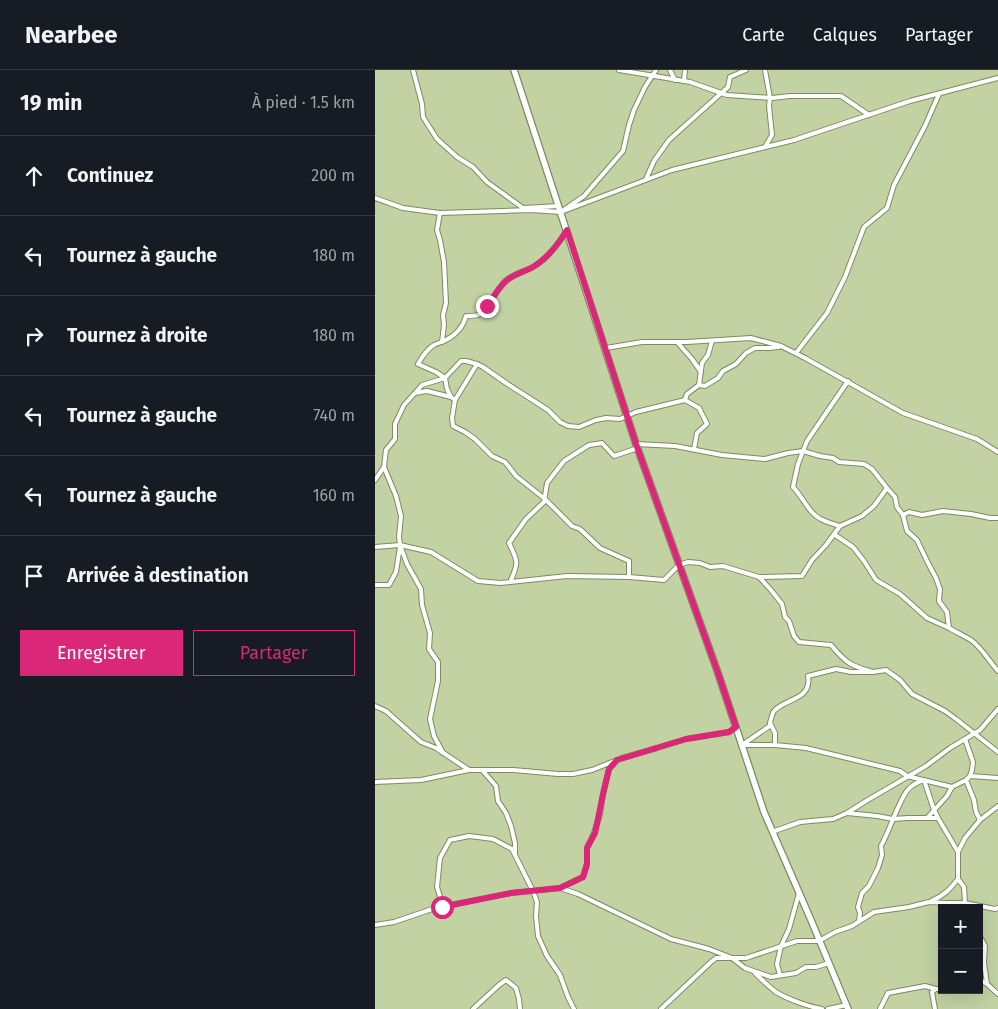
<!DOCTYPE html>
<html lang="fr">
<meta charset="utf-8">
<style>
:root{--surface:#171b24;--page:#242831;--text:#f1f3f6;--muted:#9ea1a6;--line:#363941;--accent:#db2777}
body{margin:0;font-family:"Fira Sans",sans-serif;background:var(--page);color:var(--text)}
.controls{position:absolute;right:15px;bottom:15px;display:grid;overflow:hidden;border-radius:0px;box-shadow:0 5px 20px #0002}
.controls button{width:45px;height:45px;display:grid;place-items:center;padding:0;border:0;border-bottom:1px solid var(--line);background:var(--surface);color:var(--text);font:25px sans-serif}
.stop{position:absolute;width:15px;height:15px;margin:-11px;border:4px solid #db2777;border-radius:50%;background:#fff}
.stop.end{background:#db2777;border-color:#fff;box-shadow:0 1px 5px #0008}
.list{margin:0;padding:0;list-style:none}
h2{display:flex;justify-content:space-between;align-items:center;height:65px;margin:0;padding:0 20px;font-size:21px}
h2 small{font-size:16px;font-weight:400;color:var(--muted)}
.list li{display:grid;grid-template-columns:32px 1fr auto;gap:15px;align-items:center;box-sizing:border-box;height:80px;padding:0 20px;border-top:1px solid var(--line)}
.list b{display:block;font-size:19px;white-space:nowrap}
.list em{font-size:16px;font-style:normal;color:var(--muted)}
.actions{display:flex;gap:10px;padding:15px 20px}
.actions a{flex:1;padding:11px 0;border:1px solid var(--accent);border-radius:0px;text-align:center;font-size:18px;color:var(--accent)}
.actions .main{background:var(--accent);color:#fff}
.icon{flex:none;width:28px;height:28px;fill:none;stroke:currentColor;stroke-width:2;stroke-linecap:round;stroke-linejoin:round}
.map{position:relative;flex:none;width:623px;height:939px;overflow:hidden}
header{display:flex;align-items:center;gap:30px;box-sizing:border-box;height:70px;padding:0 25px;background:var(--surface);border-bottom:1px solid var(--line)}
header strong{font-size:24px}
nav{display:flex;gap:28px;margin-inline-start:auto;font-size:18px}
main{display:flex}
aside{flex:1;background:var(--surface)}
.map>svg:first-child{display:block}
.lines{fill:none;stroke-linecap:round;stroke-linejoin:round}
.minor-casing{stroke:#7d8b5e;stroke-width:6}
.secondary-casing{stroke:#7d8b5e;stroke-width:8}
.minor{stroke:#fff;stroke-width:4}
.secondary{stroke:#fff;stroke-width:5.5}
.route{stroke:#db2777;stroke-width:6}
</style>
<header>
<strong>Nearbee</strong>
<nav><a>Carte</a><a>Calques</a><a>Partager</a></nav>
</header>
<main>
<aside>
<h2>19 min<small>À pied · 1.5 km</small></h2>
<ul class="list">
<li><svg class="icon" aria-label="ahead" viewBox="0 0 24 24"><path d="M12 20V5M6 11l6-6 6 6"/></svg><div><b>Continuez</b></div><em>200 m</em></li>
<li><svg class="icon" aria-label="left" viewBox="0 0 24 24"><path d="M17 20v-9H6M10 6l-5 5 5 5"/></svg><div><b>Tournez à gauche</b></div><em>180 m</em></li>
<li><svg class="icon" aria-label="right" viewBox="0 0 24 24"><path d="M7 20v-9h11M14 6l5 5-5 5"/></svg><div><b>Tournez à droite</b></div><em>180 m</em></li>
<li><svg class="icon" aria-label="left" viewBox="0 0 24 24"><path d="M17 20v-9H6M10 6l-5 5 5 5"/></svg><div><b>Tournez à gauche</b></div><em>740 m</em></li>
<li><svg class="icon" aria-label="left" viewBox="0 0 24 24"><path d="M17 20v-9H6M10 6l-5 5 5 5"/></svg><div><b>Tournez à gauche</b></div><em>160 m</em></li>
<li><svg class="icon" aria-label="arrive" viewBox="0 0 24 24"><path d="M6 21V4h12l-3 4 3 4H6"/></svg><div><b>Arrivée à destination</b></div></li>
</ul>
<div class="actions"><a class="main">Enregistrer</a><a>Partager</a></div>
</aside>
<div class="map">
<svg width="623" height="939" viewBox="0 0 623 939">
<rect width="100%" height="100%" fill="#c2d2a3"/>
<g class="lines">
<defs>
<g id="minor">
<path d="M38 0 47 34 48 47 62 69 82 87 98 97 112 112 148 138 184 136"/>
<path d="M244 0 315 12 352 25 397 28 415 26H466L494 45"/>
<path d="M281 0 270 17 259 40 254 55 248 81 209 126 186 142 297 100 419 70 535 31 623 8"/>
<path d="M295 0 300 10"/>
<path d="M309 11 310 0"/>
<path d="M390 77 397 65 394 36 395 28 390 0"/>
<path d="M271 109 279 91 294 70 353 17 355 7 371 0"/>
<path d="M0 128 28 138 65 143 156 140 186 142"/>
<path d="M65 143 62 160 65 170 69 192 71 233 68 245 69 255 67 272"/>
<path d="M302 272 317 289 326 302"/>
<path d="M231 278 267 272H312L376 268 406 276 430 288 528 343 602 369 623 382"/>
<path d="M421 283 452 243 470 207 489 157 512 138 519 115 550 56 564 24"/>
<path d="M324 315 330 316 343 308 348 301 361 294 371 283 380 278H394L404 277"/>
<path d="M41 322 47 315 70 308 86 291H91L102 294"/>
<path d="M76 327 72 319 70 308 61 302 43 294C47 287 52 279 59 275 63 273 67 272 71 270 81 265 88 257 91 246 94 246 100 246 103 245 115 239 121 220 130 211 138 204 148 202 158 197 173 188 183 175 192 160"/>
<path d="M80 330 77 348 78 356 90 362 100 369 117 386 130 392 141 406 170 429 197 456 205 459 225 478 254 491V507"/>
<path d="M310 330 324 338 332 354 322 363 319 379"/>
<path d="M261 374 300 376 347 385 390 389 413 383 428 381 445 386 458 388 464 392 489 394 497 399 512 418 520 427 522 437 528 445 534 442 547 445 568 441 596 444 615 448H623"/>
<path d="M9 397 21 426 26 446 24 467 25 475 32 494 46 519 47 535 55 563 54 579 63 592V611L55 649 59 666 68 683"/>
<path d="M0 410 9 397 11 380 20 369V354L29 335 40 323 52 321 76 327 80 330 102 294 108 297 131 313 173 340 185 352 193 356 204 357 221 350 231 348 245 349 261 342 310 330 312 324 324 315 327 293 333 285 337 271"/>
<path d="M528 445 532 461 542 470 553 493 561 508 565 519 564 531 572 542 574 558C581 562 589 566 596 570 607 578 614 591 623 601"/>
<path d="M465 456C455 453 443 450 436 441 429 433 425 424 418 417L423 394 432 371 473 311"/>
<path d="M460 465 478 477 489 491 501 510 525 524 552 548 574 558"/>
<path d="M0 477 25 475 56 482 103 511 126 513 192 506 254 507 289 510 304 495 313 492 325 493 335 497 348 496 384 507 396 520 407 534 410 547 414 551 419 566 424 572 456 575C471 593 476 596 498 602"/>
<path d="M384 507 427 506 437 490 451 475 465 456 487 446 499 436 512 418"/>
<path d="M135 512C144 493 143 491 134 473L151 449 169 432 172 413 189 391 214 375 227 373 239 386 263 378"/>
<path d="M0 515H14L21 502 25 477"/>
<path d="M0 636 11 641 46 672 61 678 94 700H138L183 704H198L217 700 247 688 282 678 311 669 354 662 361 657"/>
<path d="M367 675H400L431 678 525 701 532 706 577 717"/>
<path d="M367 675 396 655"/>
<path d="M400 675V663L395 653C396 649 397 644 399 641 411 628 437 630 433 606L461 599 476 602H498L511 600 525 610 537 624 570 641 581 649 623 682"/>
<path d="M107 700 121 716 123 731 131 743 136 756 140 773V783"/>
<path d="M595 706 623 708"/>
<path d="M591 710 599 730 601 742 605 750"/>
<path d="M0 712 46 710 94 700"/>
<path d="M472 743 502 746 518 749 533 748H552L572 726 577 717 591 710 595 706 597 700 598 692 590 669"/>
<path d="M552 748H563L583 782V809L589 817 590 833 620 839 623 838"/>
<path d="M397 762 425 752 458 749 472 743 491 731 551 696 575 678 605 660 623 639"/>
<path d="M583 782 590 768 605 750 623 736"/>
<path d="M187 817 208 807 212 794V778L219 763 225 744 228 724 234 699 241 691"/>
<path d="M556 831C569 826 575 819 583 809"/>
<path d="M67 837V833L62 817 65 788 75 770 94 766 118 769 137 779 158 821 162 832 161 846 163 866 172 886 185 905 193 927 199 939"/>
<path d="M484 851 485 843 483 837 487 823 494 816 503 798 507 785 506 776C512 765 516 754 521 742 529 726 530 716 549 710L559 740 563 748"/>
<path d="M0 855 19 852 60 838 136 823 185 818 203 824 296 869 334 879 357 888H371L422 871H444L460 862 477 856 499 842 534 837 554 832 571 833H590L592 838"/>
<path d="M604 865 610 876 609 893 612 914"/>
<path d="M380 903C387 910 394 917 401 922 412 929 435 937 447 939"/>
<path d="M405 905 402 894 406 876 414 859 424 823"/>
<path d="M604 909 612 914 623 924"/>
<path d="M98 939 124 915 131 910 141 918 144 929 145 939"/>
<path d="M286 939 336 892 341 888H357L370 898 396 907 421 903 431 897H441L454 893"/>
<path d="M453 939 472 935"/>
<path d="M505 939 513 923 550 916 561 919"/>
<path d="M560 939 557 922 561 919H567"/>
</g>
<path id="secondary" d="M139 0 261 374 343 603 389 742 436 850 473 939"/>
</defs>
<use href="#minor" class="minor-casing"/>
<use href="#secondary" class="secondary-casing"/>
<use href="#minor" class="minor"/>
<use href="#secondary" class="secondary"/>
</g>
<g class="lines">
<path class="route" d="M67 837 136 823 185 818 208 807 212 794V778L220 763 224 744 228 724 234 699 242 690 311 669 354 662 361 657 343 603 261 374 192 160C183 174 173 188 158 197 149 202 139 204 131 211 123 218 118 228 112 236"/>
</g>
</svg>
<div class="controls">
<button>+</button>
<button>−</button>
</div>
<div class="stop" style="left:67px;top:837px"></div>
<div class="stop end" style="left:112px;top:236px"></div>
</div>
</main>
